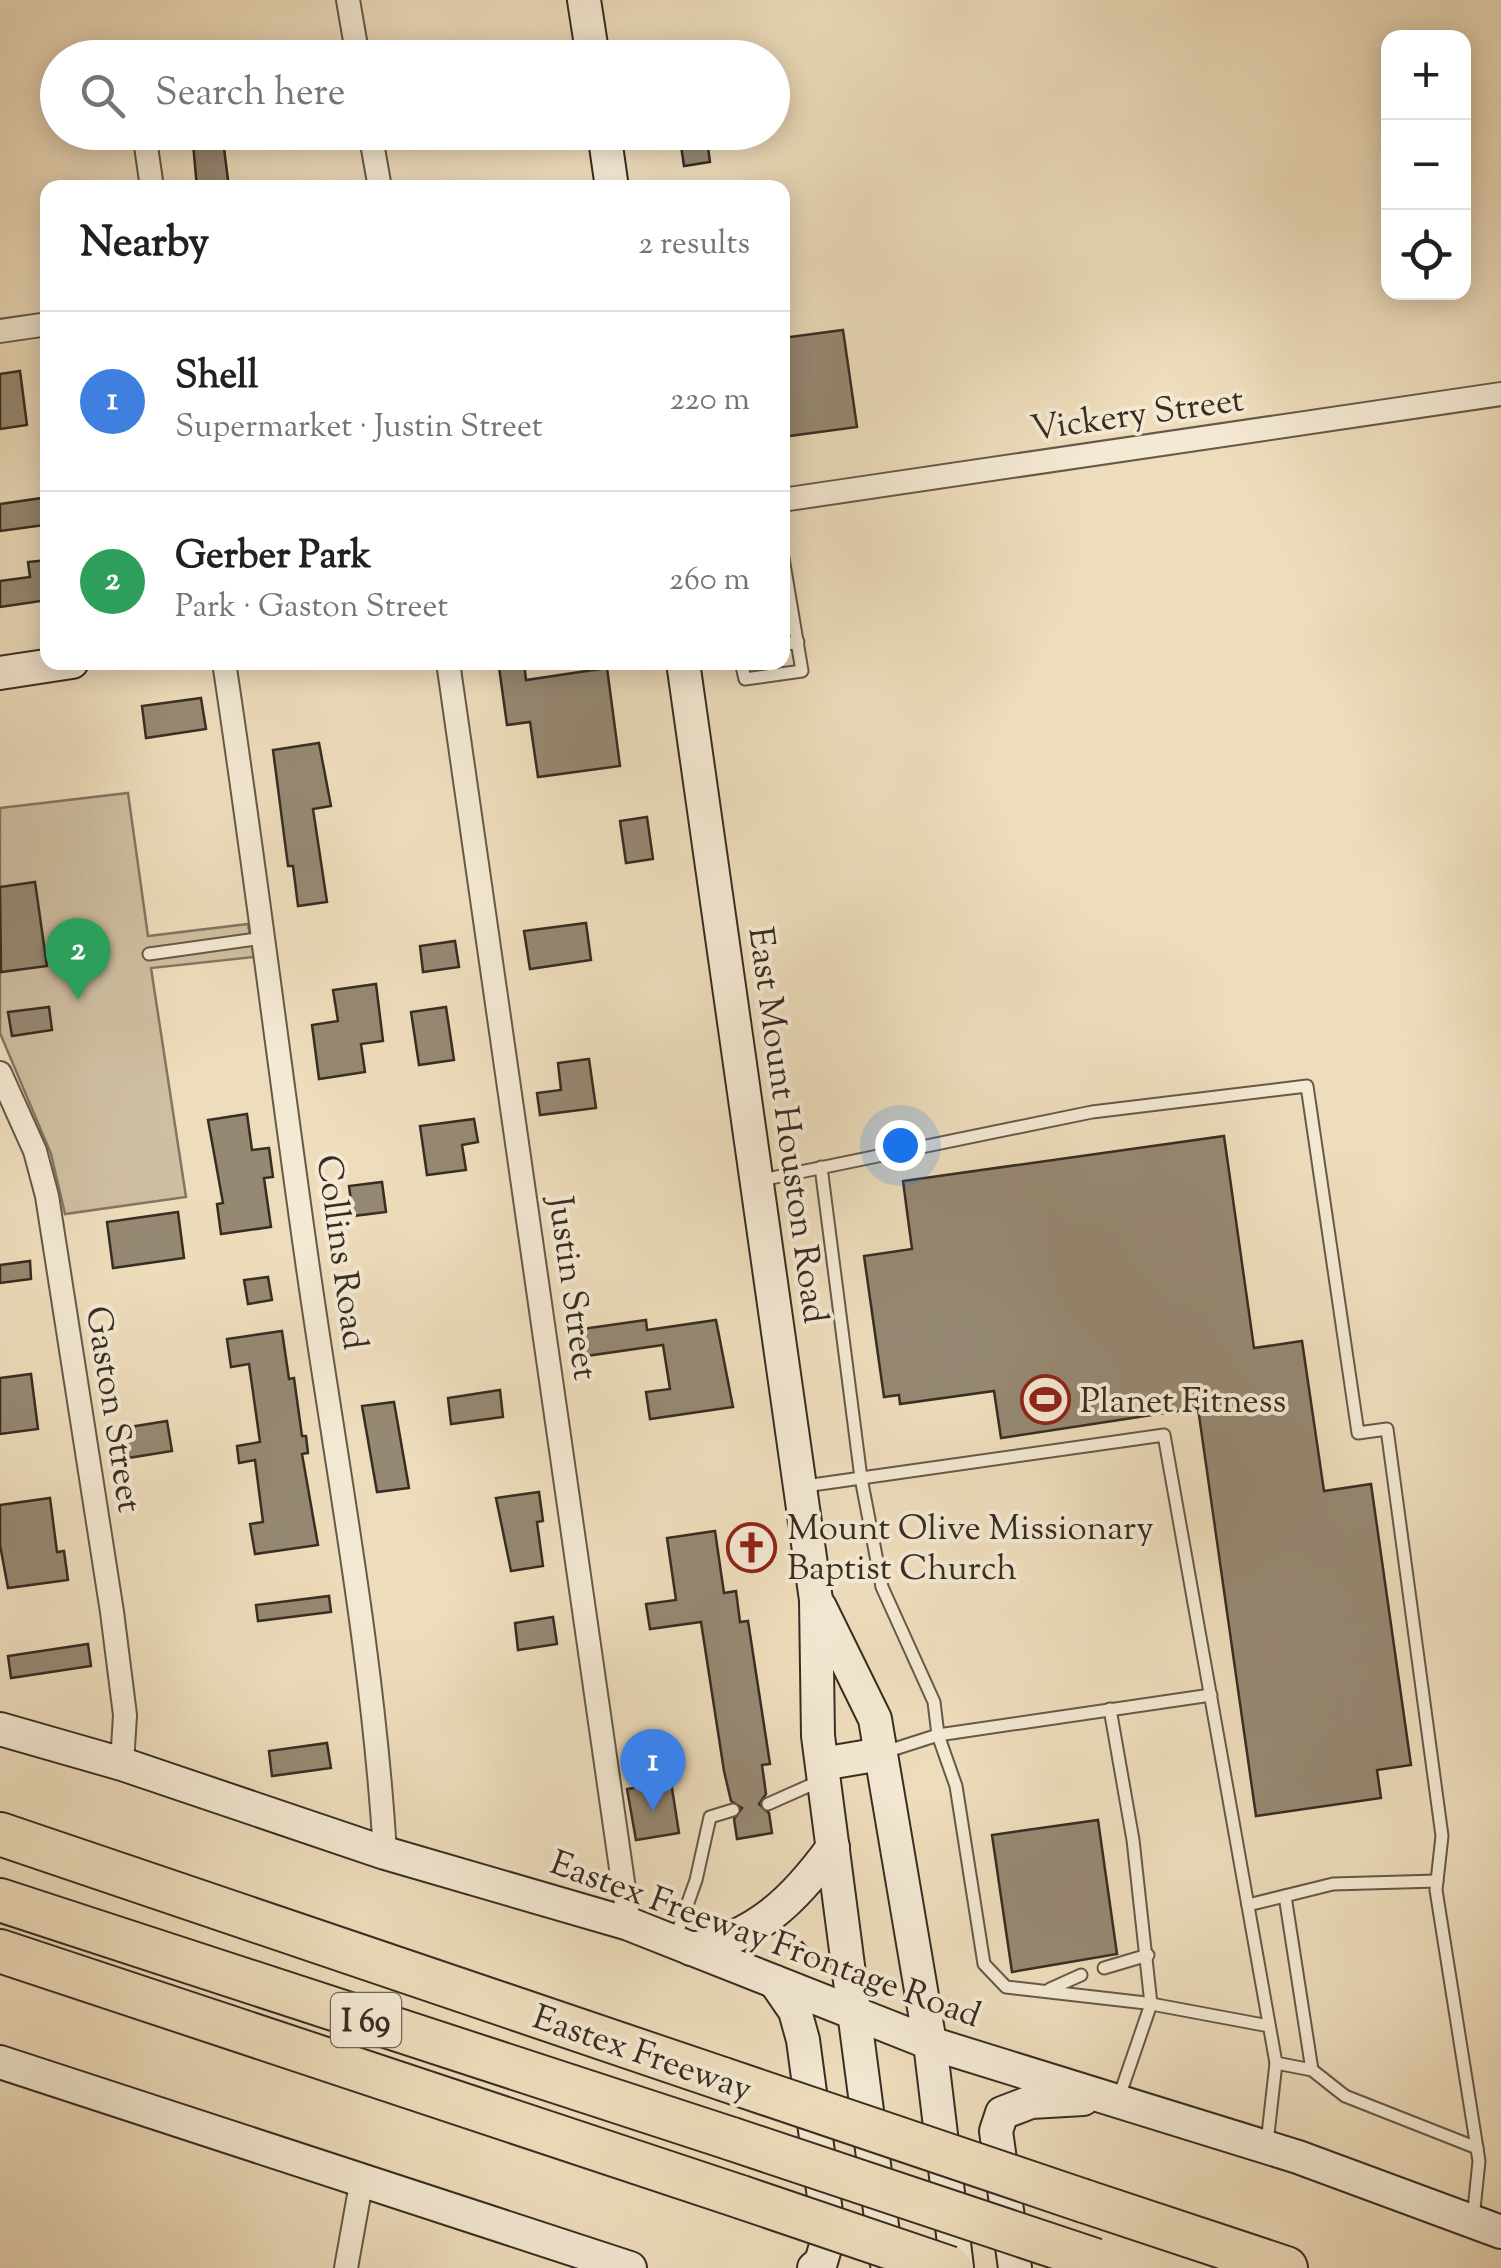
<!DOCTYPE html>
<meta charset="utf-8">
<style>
:root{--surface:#fff;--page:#f2f2f2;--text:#202124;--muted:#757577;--line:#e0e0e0;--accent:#2563eb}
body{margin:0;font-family:"Sorts Mill Goudy",serif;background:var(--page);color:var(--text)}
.controls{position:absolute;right:30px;top:30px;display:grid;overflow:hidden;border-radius:20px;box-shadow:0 5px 25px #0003}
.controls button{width:90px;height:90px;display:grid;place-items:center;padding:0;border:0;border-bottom:2px solid var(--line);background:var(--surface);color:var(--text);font:50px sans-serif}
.you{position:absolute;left:900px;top:1145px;width:35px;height:35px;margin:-25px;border:8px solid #fff;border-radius:50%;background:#1a73e8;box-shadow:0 0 0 15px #1a73e833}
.badge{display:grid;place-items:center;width:65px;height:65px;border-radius:50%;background:var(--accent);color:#fff;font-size:32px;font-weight:700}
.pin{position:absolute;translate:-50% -82px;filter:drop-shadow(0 2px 5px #0008)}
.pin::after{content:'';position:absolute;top:52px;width:35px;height:30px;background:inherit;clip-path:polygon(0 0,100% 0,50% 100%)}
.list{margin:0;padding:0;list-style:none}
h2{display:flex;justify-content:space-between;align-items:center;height:130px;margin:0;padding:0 40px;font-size:42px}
h2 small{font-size:32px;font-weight:400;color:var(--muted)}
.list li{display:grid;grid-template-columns:65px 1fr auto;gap:30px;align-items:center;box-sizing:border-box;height:180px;padding:0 40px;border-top:2px solid var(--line)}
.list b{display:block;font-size:38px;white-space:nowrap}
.list p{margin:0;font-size:32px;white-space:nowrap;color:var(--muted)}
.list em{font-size:32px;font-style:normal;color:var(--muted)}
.icon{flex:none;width:55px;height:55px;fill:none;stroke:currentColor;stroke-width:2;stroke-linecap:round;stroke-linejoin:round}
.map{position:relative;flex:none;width:1501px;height:2268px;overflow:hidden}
.search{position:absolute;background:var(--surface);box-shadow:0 5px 25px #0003;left:40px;top:40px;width:750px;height:110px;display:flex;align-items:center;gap:25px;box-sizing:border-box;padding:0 35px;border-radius:55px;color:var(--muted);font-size:38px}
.panel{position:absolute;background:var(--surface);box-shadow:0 5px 25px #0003;left:40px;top:180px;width:750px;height:490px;border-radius:20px}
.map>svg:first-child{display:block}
.green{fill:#cfbfa2;stroke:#837662;stroke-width:2.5}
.building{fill:#968973;stroke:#372d23;stroke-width:2.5}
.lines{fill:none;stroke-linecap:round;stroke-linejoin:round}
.lane-casing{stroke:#655949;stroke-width:15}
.street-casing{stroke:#655949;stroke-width:26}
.secondary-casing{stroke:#372d23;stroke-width:36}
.highway-casing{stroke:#372d23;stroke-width:46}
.path{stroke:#372d23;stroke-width:4;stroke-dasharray:8 5;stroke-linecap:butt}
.lane{stroke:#f4e9d3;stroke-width:11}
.street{stroke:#f4e9d3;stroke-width:22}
.secondary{stroke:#f4e9d3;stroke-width:32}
.highway{stroke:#eeddbc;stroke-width:42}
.highway-bridge-casing{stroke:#372d23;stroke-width:46;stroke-linecap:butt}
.highway-bridge{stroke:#eeddbc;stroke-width:42}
.labels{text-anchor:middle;stroke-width:8;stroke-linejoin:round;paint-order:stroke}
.shield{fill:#f4e9d3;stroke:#706558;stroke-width:2.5}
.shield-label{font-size:32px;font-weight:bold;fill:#372d23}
.street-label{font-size:35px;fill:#372d23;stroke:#f4e9d3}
.poi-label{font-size:35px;fill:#372d23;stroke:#f4e9d3;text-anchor:start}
</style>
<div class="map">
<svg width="1501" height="2268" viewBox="0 0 1501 2268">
<rect width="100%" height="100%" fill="#eeddbc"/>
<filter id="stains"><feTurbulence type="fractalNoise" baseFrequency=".002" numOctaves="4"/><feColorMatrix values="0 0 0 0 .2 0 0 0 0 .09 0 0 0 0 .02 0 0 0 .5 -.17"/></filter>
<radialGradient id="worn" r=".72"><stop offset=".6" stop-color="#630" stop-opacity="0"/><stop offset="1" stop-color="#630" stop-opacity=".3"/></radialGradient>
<path class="green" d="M128 793 148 936 248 924 254 957 151 968 186 1197 65 1214 51 1154 0 1033V808Z"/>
<g class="building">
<path d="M192 132H222L229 188H197Z"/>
<path d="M679 132H706L710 162 684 166Z"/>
<path d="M843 330 857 427 782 437V338Z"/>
<path d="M20 371 27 425 0 429V374Z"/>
<path d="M42 498 45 525 0 531V504Z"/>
<path d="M48 560V600L0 607V581L30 577 28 562Z"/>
<path d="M524 663 526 680 607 668 620 766 538 777 530 722 507 725 499 667Z"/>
<path d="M201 698 206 729 146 738 142 706Z"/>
<path d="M319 743 331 806 313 809 327 902 298 906 293 866H288L273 750Z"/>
<path d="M647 817 653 859 626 863 620 821Z"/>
<path d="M35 882 47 966 1 972 0 887Z"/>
<path d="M586 923 591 960 530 969 524 931Z"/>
<path d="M455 941 459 967 423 972 420 946Z"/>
<path d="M376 984 383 1041 361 1044 365 1072 319 1079 312 1025 338 1021 333 990Z"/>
<path d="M49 1007 52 1030 12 1036 8 1012Z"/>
<path d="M446 1007 454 1060 419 1065 411 1012Z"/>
<path d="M589 1059 596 1108 540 1115 537 1093 561 1090 558 1063Z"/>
<path d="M247 1114 252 1150 269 1148 273 1177 264 1178 271 1227 221 1234 217 1204 223 1203 208 1120Z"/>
<path d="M474 1119 478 1142 462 1145 466 1170 427 1175 420 1126Z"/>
<path d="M1224 1136 1254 1348 1302 1341 1324 1491 1371 1484 1411 1765 1377 1770 1381 1798 1256 1816 1198 1408 1001 1438 994 1391 900 1404 899 1395 884 1397 864 1256 912 1249 903 1181Z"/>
<path d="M382 1182 386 1212 353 1216 349 1186Z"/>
<path d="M178 1212 184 1258 113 1268 107 1222Z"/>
<path d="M30 1261 31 1279 0 1283V1265Z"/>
<path d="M268 1277 272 1300 248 1304 244 1280Z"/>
<path d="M646 1320 647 1330 716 1320 733 1407 650 1419 646 1392 670 1389 663 1345 586 1356 582 1329Z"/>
<path d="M282 1331 289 1379 294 1378 302 1436H306L308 1453 302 1454 318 1545 255 1554 250 1524 263 1522 255 1460 239 1463 237 1446 260 1442 249 1364 231 1367 227 1339Z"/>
<path d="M31 1374 38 1429 0 1434V1378Z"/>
<path d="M500 1390 503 1417 451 1424 448 1398Z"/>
<path d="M394 1402 409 1488 377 1492 362 1406Z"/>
<path d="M167 1421 172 1451 128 1458 123 1428Z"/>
<path d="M539 1492 543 1521 537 1522 543 1566 511 1571 496 1498Z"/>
<path d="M50 1498 57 1552 64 1551 68 1580 8 1588 0 1545V1505Z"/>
<path d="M715 1531 724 1593 736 1591 740 1622 748 1621 770 1764 762 1765 766 1794 759 1804 769 1813 772 1833 737 1839 734 1819 742 1808 731 1801 724 1771 701 1622 650 1629 646 1604 676 1600 667 1538Z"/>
<path d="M329 1596 331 1612 258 1621 256 1605Z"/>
<path d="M553 1617 557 1644 518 1650 515 1623Z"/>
<path d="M88 1644 91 1666 11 1678 8 1656Z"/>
<path d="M327 1743 331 1768 272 1776 269 1751Z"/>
<path d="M671 1782 679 1833 636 1840 627 1789Z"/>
<path d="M1098 1820 1117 1954 1012 1972 992 1835Z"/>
</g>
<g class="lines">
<defs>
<g id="lane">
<path d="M782 645 798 642"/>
<path d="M741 662 745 679 802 671 782 552"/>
<path d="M149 954 263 938"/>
<path d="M821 1167 861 1478 882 1587 934 1702 938 1735 956 1786 984 1964 1006 1987 1146 2003 1269 2026"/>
<path d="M761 1180 1092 1112 1307 1086 1358 1433 1387 1429 1442 1836 1436 1890 1479 2161 1473 2219"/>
<path d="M805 1486 1164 1435 1276 2063 1267 2143"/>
<path d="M1110 1709 1133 1840 1151 2004 1119 2097"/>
<path d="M885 1752 938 1735 1211 1695"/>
<path d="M768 1804 820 1781"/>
<path d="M1285 1896 1312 2070"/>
<path d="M1248 1905 1333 1884 1437 1881"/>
<path d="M675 1939 696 1880 710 1817 733 1810"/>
<path d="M1104 1968 1148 1955"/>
<path d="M1050 1989 1081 1975"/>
<path d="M1276 2063 1312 2070 1345 2096 1477 2148"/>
</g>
<g id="street">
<path d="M348 0 358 58"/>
<path d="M144 132 152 188"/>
<path d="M370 132 380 188"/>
<path d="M0 331 48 324"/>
<path d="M782 500 1501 394"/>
<path d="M224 662C254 859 278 1057 306 1254 334 1454 373 1651 385 1853"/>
<path d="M448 662 629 1924"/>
<path d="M0 1073 35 1151 47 1196 112 1612 125 1715 122 1764"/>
<path d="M346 2268 361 2184"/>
</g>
<g id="secondary">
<path d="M584 0 593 58"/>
<path d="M604 132 612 188"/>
<path d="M683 662 816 1600 818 1736 887 2264"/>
<path d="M0 673 72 662"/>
<path d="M820 1607 875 1719 930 2043 957 2268"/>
<path d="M0 1729 122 1764 385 1853 629 1924 930 2043 1298 2157 1501 2232"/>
<path d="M822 1764 881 1754"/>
<path d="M691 1949C756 1939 796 1898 833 1847"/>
<path d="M775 1982 795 2011 803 2040 829 2235 821 2262 814 2268"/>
<path d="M0 2062 630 2268"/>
<path d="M1015 2268 996 2131 1002 2113 1031 2102 1083 2099"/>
</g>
<g id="highway">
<path d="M0 1834 723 2079"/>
<path d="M0 1900 732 2139"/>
<path d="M0 1951 741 2197"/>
<path d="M1084 2201 1286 2268"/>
</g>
</defs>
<use href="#lane" class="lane-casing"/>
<use href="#street" class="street-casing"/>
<use href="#secondary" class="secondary-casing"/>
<use href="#highway" class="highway-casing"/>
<path class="path" d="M792 1932 815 1958 816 1965"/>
<use href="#lane" class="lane"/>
<use href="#street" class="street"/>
<use href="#secondary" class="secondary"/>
<use href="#highway" class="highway"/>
<defs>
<g id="highway-bridge">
<path d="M723 2079 1084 2201"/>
<path d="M732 2139 1095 2260"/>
<path d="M741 2197 950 2268"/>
</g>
</defs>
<use href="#highway-bridge" class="highway-bridge-casing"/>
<use href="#highway-bridge" class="highway-bridge"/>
</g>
<defs>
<symbol id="stadium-ring" viewBox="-11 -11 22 22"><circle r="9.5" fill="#f4e9d3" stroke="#8f2418" stroke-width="1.5"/><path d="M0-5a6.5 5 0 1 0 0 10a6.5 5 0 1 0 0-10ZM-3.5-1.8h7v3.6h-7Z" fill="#8f2418"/></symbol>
<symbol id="church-ring" viewBox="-11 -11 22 22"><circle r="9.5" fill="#f4e9d3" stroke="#8f2418" stroke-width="1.5"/><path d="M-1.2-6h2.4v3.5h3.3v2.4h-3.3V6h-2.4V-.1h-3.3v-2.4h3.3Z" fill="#8f2418"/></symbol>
</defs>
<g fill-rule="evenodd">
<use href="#stadium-ring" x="1018" y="1372" width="55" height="55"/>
<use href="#church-ring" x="724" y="1520" width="55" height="55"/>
</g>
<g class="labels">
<rect class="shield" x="331" y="1993" width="70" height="54" rx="8"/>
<g class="shield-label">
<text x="366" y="2031">I 69</text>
</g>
<g class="street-label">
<text transform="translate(1137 413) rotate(-8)" y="12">Vickery Street</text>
<text transform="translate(789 1125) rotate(82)" y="12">East Mount Houston Road</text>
<text transform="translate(343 1252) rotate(82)" y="12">Collins Road</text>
<text transform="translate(574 1288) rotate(82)" y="12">Justin Street</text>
<text transform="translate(115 1409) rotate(81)" y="12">Gaston Street</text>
<text transform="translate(766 1938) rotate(20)" y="12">Eastex Freeway Frontage Road</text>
<text transform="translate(643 2052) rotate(19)" y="12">Eastex Freeway</text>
</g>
<g class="poi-label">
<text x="1080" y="1412">Planet Fitness</text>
<text x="787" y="1539">Mount Olive Missionary<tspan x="787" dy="40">Baptist Church</tspan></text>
</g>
</g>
<rect width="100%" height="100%" filter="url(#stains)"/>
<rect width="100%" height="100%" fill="url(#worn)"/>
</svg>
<div class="controls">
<button>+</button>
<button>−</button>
<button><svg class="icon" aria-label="locate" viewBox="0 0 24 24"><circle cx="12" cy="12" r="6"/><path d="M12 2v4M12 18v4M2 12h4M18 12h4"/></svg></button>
</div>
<div class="you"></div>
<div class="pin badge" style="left:653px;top:1811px;background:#3f7fe0">1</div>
<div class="pin badge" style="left:78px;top:1000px;background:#2e9e5b">2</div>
<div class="search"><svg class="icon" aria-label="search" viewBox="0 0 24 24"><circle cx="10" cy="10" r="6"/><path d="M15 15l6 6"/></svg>Search here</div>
<section class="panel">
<h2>Nearby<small>2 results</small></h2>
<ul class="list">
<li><span class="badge" style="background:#3f7fe0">1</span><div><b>Shell</b><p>Supermarket · Justin Street</p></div><em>220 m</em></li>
<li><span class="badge" style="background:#2e9e5b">2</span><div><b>Gerber Park</b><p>Park · Gaston Street</p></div><em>260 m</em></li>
</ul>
</section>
</div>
